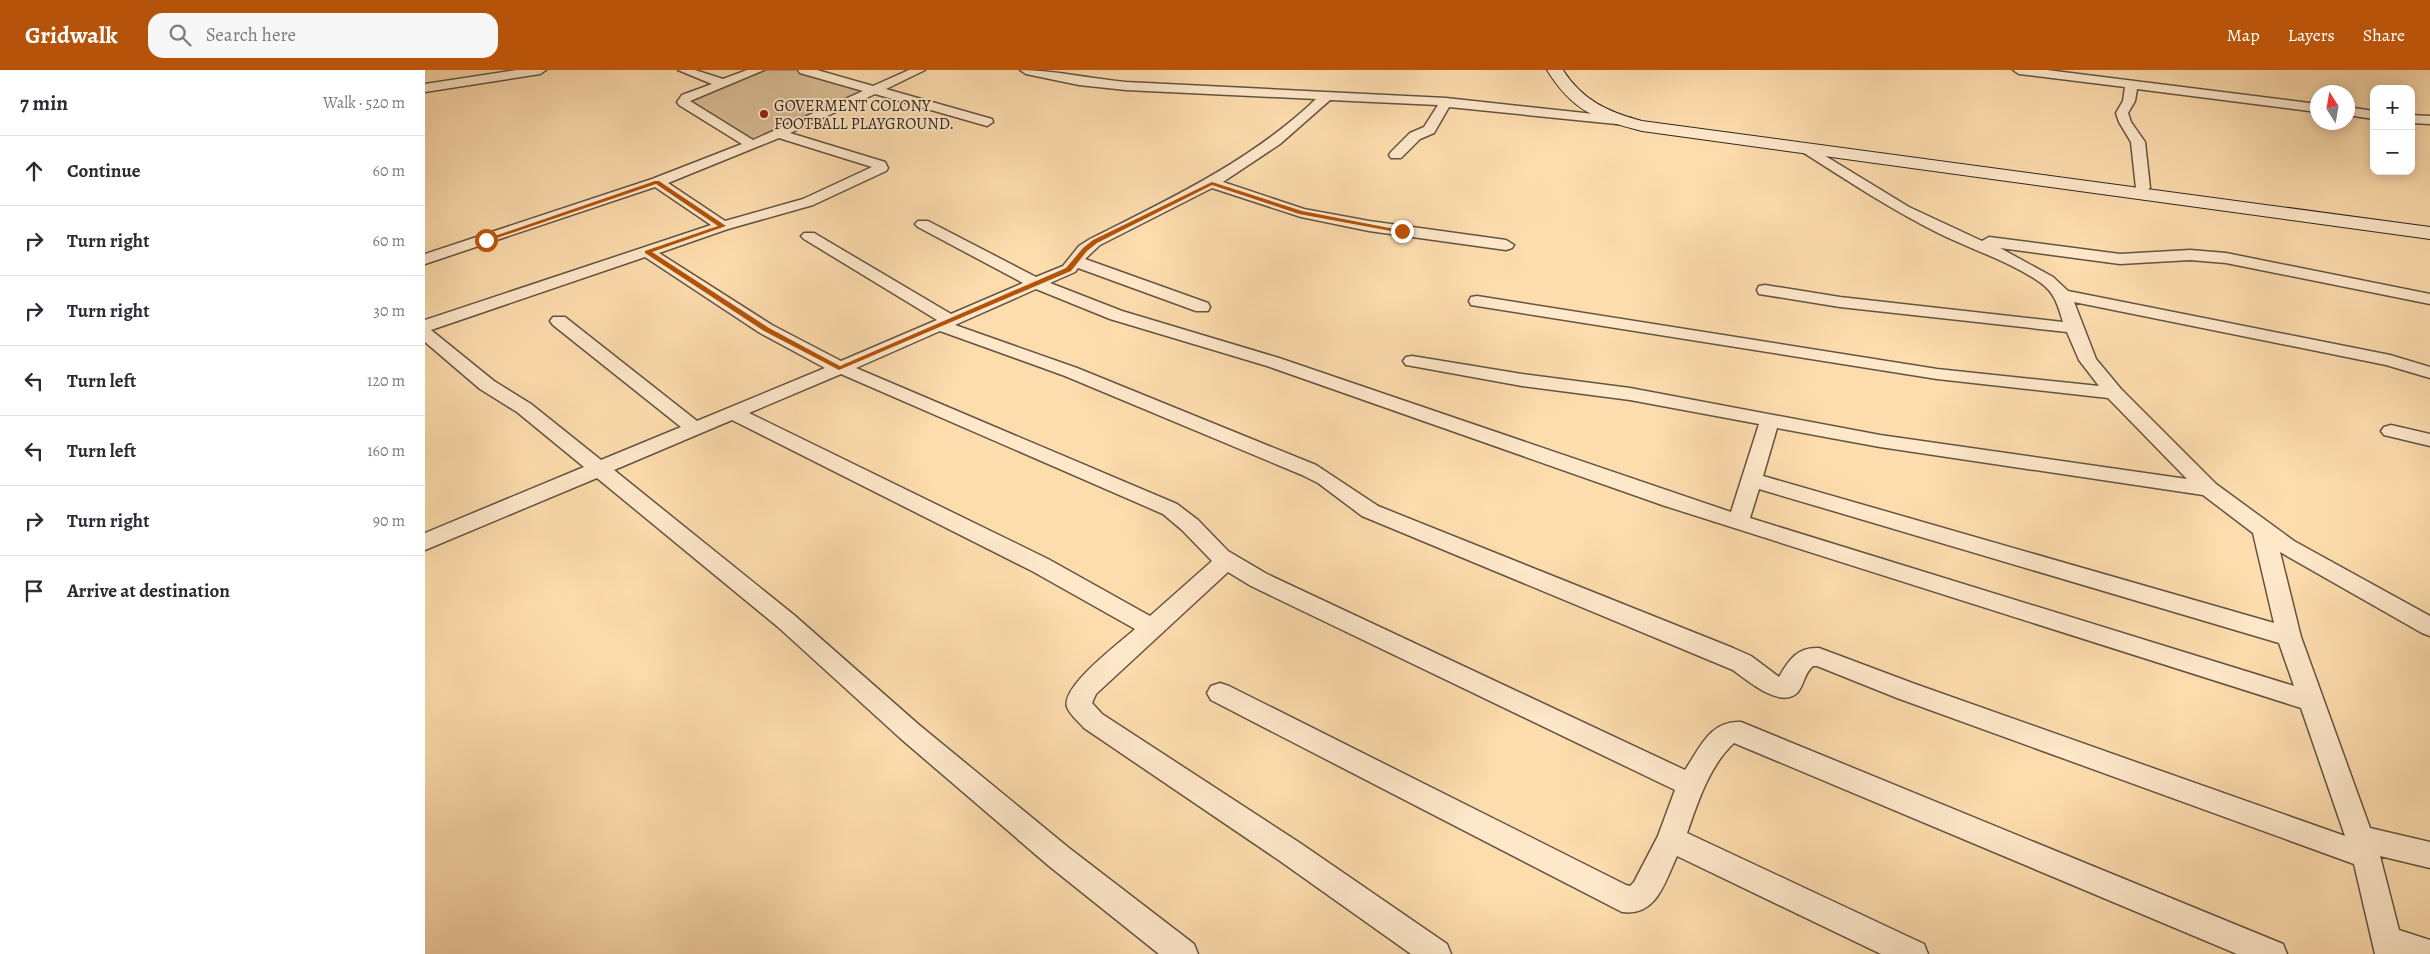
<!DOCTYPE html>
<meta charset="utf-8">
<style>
:root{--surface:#fff;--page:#f7f7f7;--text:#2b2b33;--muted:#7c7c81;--line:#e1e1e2;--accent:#b45309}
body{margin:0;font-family:Alegreya,serif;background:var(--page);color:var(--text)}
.controls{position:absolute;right:15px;top:15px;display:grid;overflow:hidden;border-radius:10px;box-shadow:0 2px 12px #0003}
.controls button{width:45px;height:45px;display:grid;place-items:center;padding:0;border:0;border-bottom:1px solid var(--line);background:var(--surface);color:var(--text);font:25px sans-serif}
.compass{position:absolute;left:1885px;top:15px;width:45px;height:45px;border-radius:50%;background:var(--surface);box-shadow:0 2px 12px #0003;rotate:349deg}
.stop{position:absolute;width:15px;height:15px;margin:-11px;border:4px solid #b45309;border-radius:50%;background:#fff}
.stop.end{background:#b45309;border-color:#fff;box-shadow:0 1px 5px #0008}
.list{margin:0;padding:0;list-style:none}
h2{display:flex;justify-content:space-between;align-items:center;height:65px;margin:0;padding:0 20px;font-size:21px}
h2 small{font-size:16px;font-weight:400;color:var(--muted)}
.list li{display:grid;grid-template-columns:32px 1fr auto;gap:15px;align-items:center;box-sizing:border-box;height:70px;padding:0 20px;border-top:1px solid var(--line)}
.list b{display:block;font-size:19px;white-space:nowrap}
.list em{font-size:16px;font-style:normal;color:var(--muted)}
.icon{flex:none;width:28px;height:28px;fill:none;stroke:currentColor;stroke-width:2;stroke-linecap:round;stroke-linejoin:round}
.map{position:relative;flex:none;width:2005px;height:884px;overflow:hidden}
header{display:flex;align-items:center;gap:30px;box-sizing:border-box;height:70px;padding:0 25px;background:var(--accent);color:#fff}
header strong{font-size:24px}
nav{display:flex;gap:28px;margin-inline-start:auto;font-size:18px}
.search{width:350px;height:45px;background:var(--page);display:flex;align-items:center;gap:12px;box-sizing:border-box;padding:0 18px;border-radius:15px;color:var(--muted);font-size:19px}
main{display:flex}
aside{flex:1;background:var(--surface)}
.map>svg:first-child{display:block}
.green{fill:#dabd96;stroke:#85725a}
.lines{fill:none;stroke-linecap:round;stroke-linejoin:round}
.street-casing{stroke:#635442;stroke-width:3}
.secondary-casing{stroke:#30261e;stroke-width:2}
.street{fill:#fee8ca;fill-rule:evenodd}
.secondary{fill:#fee8ca;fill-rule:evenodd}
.route{fill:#b45309}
.poi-dot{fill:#8f2418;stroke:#fee8ca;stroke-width:2}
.labels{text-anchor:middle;stroke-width:4;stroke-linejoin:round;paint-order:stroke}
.far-poi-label{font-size:16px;fill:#30261e;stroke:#fee8ca;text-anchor:start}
</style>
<header>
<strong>Gridwalk</strong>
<div class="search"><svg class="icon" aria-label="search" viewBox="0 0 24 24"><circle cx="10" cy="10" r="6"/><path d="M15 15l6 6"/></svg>Search here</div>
<nav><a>Map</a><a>Layers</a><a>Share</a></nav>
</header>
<main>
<aside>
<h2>7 min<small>Walk · 520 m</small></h2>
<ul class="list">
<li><svg class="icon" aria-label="ahead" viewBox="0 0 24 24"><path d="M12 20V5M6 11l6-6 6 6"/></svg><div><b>Continue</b></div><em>60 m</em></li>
<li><svg class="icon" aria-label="right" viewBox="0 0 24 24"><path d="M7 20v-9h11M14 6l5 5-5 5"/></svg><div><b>Turn right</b></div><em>60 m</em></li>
<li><svg class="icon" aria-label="right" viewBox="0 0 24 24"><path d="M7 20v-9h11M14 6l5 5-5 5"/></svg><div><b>Turn right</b></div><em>30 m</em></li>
<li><svg class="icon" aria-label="left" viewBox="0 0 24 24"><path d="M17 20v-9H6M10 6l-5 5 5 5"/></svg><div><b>Turn left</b></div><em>120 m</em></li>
<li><svg class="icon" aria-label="left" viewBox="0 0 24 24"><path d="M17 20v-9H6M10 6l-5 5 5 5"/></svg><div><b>Turn left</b></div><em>160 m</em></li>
<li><svg class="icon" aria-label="right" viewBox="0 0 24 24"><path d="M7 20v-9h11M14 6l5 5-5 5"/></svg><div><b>Turn right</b></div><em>90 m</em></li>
<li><svg class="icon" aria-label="arrive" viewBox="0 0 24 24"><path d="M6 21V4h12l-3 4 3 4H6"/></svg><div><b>Arrive at destination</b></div></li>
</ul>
</aside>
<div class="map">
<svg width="2005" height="884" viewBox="0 0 2005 884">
<rect width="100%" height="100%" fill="#fddcae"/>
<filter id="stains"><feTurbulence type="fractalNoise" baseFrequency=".004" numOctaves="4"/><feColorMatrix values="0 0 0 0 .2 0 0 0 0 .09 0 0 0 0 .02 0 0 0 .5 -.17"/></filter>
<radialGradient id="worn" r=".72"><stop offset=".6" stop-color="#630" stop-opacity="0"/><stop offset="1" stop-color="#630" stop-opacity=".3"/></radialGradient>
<path class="green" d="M336 0H372L443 21 328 73 264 29Z"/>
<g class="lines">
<defs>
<g id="street">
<path d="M92 0H121L115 4 0 22V14Z"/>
<path d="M253 0H270L298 9 322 0H339L265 31 328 70 438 21 375 3 373 0H392L448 16 484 0H500L461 19 567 49 568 52 562 56 450 24 365 63 460 92 463 98 461 101 388 135 303 159 234 183 347 255 416 291 512 250 379 169 376 166 379 163H389L526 244 598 213 493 157 490 154 493 151H503L611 207 638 196 654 176 665 169C745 129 826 91 891 29L701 20 654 15 601 4 595 0C630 0 666 9 701 12L1021 28 1206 48 1207 51 1201 55 1024 37 1009 63 995 69 976 88H966L964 85 966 82 985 63 999 57 1013 35 905 30 855 74 798 112 879 139 944 151 1081 170 1089 175 1087 178 1081 180 944 161 876 147 787 118 675 175 660 189 783 233 785 237 783 241H771L653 198 650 202 625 213 697 241 854 288 1306 442 1334 354 1205 330 1097 316 987 296 981 295 978 291 981 287 987 286 1097 304 1205 318 1455 365 1762 409 1683 328 1512 309 1052 236 1046 235 1044 231 1046 227 1052 226 1512 299 1674 316 1654 290 1642 262 1415 237 1334 224 1332 220 1334 216 1340 215 1415 227 1638 252C1633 236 1630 223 1616 213 1585 191 1547 180 1513 163 1467 140 1423 111 1379 83L1377 80 1384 76 1484 137 1557 171 1564 167 1695 184 1765 180 1801 183 2005 224V234L1801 193 1765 190 1695 194 1575 178 1628 207 1643 221 1965 285 2005 297V308L1961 295 1649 232 1671 289 1696 319 1791 414 1869 471 2005 546V566L1997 563 1855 482 1876 567 1945 758 2005 772V798L1955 786 1974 860 2005 870V884H1950L1929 794 1472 628 1392 596H1388C1379 603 1379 616 1372 623 1355 639 1322 610 1308 600L937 446 893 413 877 405 640 306 515 261 431 298 752 434 773 450 803 481 842 504 1260 700C1275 678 1285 650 1316 652L1858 874 1862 884H1812L1309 673C1284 696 1273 732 1262 763L1499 874 1503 884H1456L1252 786C1240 811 1232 847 1197 842L786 630 782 623 786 616 795 613 804 616 1201 815 1205 816 1209 812 1233 766 1250 720 826 516 803 502 671 624 667 633 677 644 875 773 1022 874 1026 884H986L855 791 659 658C654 652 645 645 642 637 636 616 696 572 710 559L607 501 307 350 189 400 369 545 493 654 644 778 769 874 773 884H734L624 796 475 668 353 557 172 408 0 480V463L159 397 92 342 55 319 0 272V250L286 155 230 117 0 194V184L227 109 317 74 254 35 252 32 257 25 287 14ZM354 68 447 97 378 129 300 151 243 113ZM220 187 335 263 400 298 272 351 140 247H128L125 251 128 255 256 357 176 390 106 334 69 311 6 260ZM611 219 685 249 842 296 1240 436 1876 638 1920 766 1490 614 1394 578C1372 577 1364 590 1354 607L1326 586 1308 578 953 436 891 395 652 298 530 255ZM416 304 738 444 757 460 787 491 725 546 623 489 324 343ZM1352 358 1455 377 1778 425 1828 463 1849 553 1338 406ZM1334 419 1854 573 1869 616 1325 448Z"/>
<path d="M1588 0H1622L1892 34V42L1712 19 1710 31 1703 43 1706 52 1720 72 1725 118 1718 122 1711 118 1706 72 1694 52 1691 43 1698 31 1700 17 1594 4Z"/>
<path d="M1922 37 1949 41V49L1922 45Z"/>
<path d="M1986 45 2005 46V54L1986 53Z"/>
<path d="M1966 355 2005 364V376L1959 365 1956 361 1959 357Z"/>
</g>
<path id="secondary" d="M1122 0H1138C1157 30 1183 42 1217 51L2005 157V169L1217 61C1171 49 1148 42 1122 0Z"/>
</defs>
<use href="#street" class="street-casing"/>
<use href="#secondary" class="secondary-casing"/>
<use href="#street" class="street"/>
<use href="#secondary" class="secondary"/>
</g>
<path class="route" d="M230 111H234L301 156 227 182 344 258 415 296 641 198 658 178 668 170 787 112 877 141 980 161 977 163 874 144 787 115 672 173 662 181 646 201 414 300 339 261 220 183V181L293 156 231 114 63 171 58 170Z"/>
<circle class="poi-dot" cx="339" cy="44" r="5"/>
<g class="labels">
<g class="far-poi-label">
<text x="349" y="41">GOVERMENT COLONY<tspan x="349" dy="18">FOOTBALL PLAYGROUND.</tspan></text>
</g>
</g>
<rect width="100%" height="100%" filter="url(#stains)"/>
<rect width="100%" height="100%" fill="url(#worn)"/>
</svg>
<div class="controls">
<button>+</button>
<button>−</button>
</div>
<svg class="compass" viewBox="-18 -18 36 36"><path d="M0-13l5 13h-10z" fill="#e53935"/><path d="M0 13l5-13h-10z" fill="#7c7c81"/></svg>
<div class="stop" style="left:61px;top:170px"></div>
<div class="stop end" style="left:977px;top:161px"></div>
</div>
</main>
